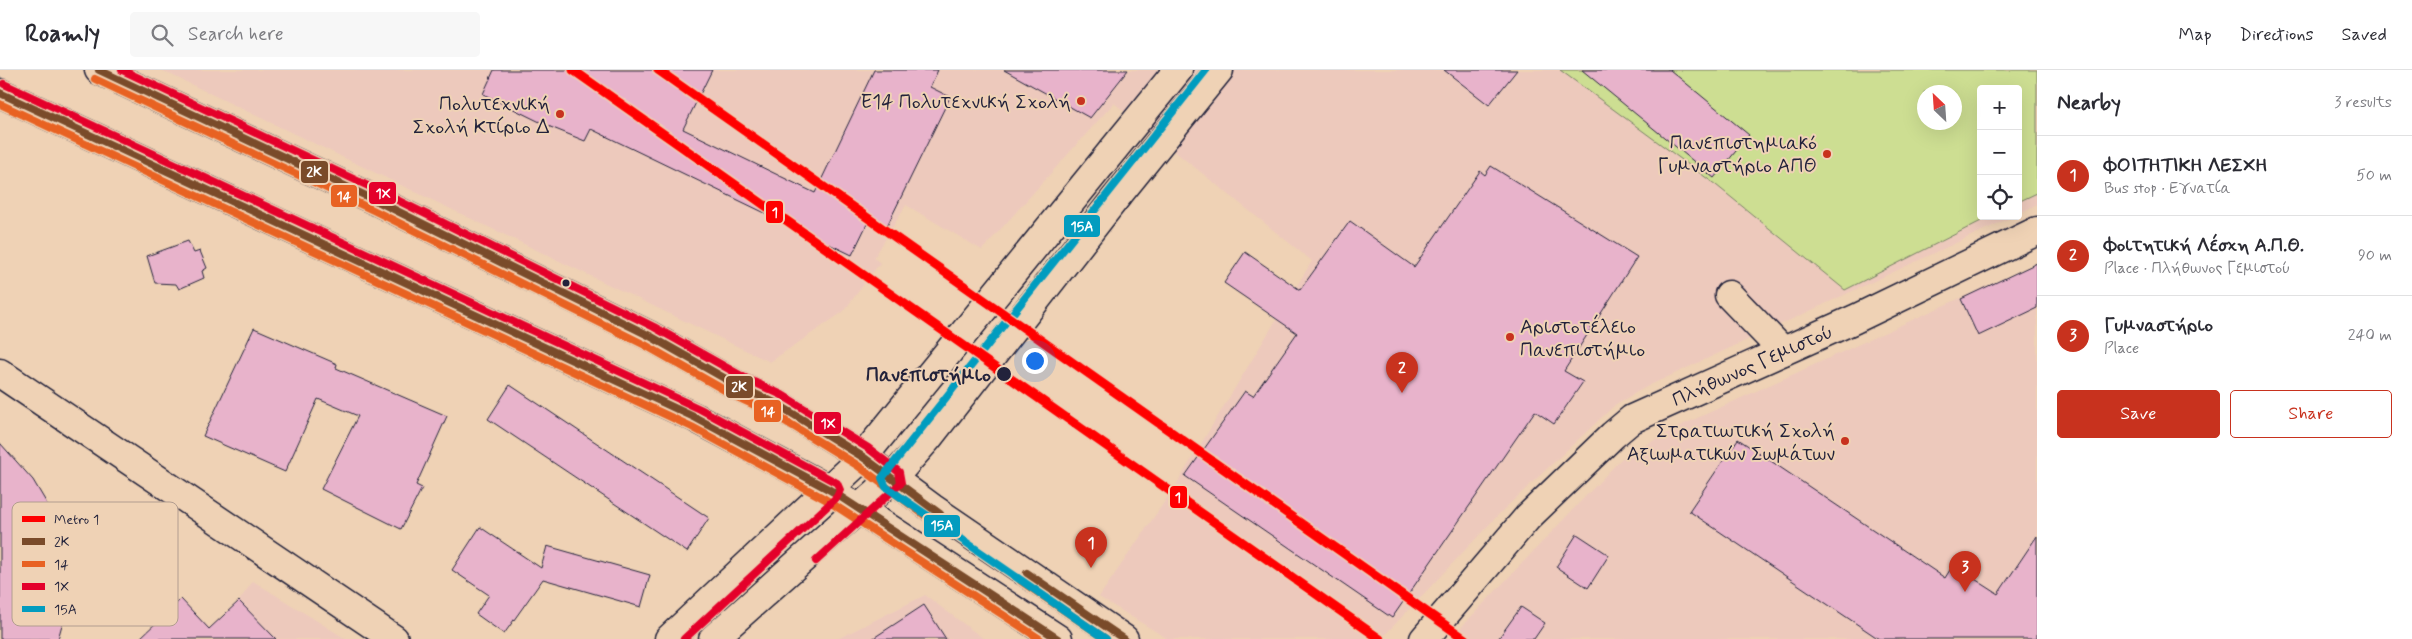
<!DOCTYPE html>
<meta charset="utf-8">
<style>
:root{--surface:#fff;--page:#f7f7f7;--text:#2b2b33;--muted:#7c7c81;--line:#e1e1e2;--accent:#c8321e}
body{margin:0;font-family:Mynerve,sans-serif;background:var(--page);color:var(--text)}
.controls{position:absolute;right:15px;top:15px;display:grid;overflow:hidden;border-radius:5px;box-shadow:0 5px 20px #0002}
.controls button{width:45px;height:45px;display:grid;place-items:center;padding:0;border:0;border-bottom:1px solid var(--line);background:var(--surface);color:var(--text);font:25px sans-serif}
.compass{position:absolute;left:1917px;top:15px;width:45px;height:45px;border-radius:50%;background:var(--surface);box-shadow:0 5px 20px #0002;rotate:335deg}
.you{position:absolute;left:1034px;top:290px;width:18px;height:18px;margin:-12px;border:4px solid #fff;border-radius:50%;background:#1a73e8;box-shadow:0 0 0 8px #1a73e833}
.badge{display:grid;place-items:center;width:32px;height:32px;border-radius:50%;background:var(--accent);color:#fff;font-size:16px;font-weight:700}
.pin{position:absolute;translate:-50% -41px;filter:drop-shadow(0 1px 2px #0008)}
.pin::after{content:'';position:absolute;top:26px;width:18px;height:15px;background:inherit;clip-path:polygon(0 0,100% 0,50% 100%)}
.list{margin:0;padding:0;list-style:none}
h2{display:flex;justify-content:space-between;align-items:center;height:65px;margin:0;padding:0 20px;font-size:21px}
h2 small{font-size:16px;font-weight:400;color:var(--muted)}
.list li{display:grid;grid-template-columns:32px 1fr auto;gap:15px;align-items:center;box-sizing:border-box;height:80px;padding:0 20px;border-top:1px solid var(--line)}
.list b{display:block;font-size:19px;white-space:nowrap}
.list p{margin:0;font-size:16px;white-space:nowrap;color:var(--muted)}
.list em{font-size:16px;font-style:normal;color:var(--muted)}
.actions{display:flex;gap:10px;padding:15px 20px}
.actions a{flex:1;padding:11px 0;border:1px solid var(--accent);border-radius:5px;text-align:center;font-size:18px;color:var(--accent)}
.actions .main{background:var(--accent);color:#fff}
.icon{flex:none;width:28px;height:28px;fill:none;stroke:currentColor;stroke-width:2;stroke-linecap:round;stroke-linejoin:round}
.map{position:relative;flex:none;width:2037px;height:569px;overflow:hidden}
header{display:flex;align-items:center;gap:30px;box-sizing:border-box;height:70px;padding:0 25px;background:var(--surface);border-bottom:1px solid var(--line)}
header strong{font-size:24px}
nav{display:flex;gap:28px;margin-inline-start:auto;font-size:18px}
.search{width:350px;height:45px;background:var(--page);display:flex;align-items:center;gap:12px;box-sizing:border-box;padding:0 18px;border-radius:5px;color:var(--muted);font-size:19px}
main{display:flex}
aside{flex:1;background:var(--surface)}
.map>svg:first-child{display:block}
.built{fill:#edc9bc;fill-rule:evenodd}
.green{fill:#cdde92;stroke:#788066;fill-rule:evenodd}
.building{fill:#e8b3cb;stroke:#22223b}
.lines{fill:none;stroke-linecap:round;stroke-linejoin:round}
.minor-casing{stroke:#22223b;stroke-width:31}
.major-casing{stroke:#22223b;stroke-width:31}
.minor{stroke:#efd2b5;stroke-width:28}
.major{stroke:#efd2b5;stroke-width:28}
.bus-1-casing{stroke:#efd2b5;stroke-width:11}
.bus-2-casing{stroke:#efd2b5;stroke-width:11}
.bus-3-casing{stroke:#efd2b5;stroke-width:11}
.bus-4-casing{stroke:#efd2b5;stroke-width:11}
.bus-1{stroke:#7a4b2a;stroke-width:8}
.bus-2{stroke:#e86223;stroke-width:8}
.bus-3{stroke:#e4002b;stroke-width:8}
.bus-4{stroke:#039cbf;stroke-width:8}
.metro-1-casing{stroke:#efd2b5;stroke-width:12}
.metro-1{stroke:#f00;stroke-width:9}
.poi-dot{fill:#c8321e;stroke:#efd2b5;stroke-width:2}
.bus-dot{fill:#22223b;stroke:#efd2b5;stroke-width:2}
.labels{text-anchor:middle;stroke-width:4;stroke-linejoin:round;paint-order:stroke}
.poi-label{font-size:20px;fill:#22223b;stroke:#efd2b5;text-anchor:end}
.street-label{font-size:20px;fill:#22223b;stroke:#efd2b5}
.stop-label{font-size:20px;font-weight:bold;fill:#22223b;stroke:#efd2b5;text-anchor:end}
.key{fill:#efd2b5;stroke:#b29d90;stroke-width:1}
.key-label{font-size:14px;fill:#22223b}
.line-badge{stroke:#efd2b5;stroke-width:2}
.badge-label{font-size:14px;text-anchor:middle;font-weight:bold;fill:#fff}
</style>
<header>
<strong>Roamly</strong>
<div class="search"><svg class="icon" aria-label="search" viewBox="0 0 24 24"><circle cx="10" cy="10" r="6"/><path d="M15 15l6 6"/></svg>Search here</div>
<nav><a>Map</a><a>Directions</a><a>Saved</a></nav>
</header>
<main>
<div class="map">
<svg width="2037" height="569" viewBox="0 0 2037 569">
<rect width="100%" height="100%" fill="#efd2b5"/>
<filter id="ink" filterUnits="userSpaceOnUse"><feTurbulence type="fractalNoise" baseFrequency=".02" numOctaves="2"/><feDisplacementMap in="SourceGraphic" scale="10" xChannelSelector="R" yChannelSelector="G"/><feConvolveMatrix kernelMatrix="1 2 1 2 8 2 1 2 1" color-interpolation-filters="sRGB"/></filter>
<g filter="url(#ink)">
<g class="built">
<path d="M161 0H2037V134L2018 144V19H1981V146H2014L1648 316 1616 334 1501 442 1381 569H1168L1099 527 1176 415 1312 191 1114 33 982 180 906 135 874 188 880 193 843 242 770 292ZM1924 22H1954V52H1924Z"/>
<path d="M2037 193V569H1450L1622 388 1682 355Z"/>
<path d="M253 511 346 569H139L181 529 210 558 239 531Z"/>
<path d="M925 525 984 569H837Z"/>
</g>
<path class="green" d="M1560 0H2037V123L2018 132V19H1981V146H1991L1845 220 1716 115ZM1924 22H1954V52H1924Z"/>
<g class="building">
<path d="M494 0H712L683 59 815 123 874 0H938L930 17 950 27 885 160 868 152 852 185 591 59 585 71 548 56 483 24Z"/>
<path d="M1004 0H1128L1090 48Z"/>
<path d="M1444 0H1517L1489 35Z"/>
<path d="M1582 0H1670L1749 65 1714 108Z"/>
<path d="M1491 96 1637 187 1564 301 1583 312 1554 354 1535 341 1392 548 1185 406 1245 321 1253 326 1297 263 1224 213 1245 182 1300 220 1350 151 1414 197 1480 101 1485 105Z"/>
<path d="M188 171 194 183 200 181 207 198 202 201 204 208 179 219 176 214 155 213 147 186Z"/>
<path d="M2037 193V238L1978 266 1961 229Z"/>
<path d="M254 258 337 294 336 298 447 346 416 415 422 418 401 459 321 419 358 346 318 329 285 402 203 366Z"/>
<path d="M510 315 709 448 687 482 488 349Z"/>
<path d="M1738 369 1945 508 1953 495 1998 524 2037 466V569H1879L1689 441Z"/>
<path d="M0 373 33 410 46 432 58 461 67 515 65 544 58 569H0Z"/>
<path d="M480 457 541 498 547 476 650 505 641 537 543 509 504 564 476 544 489 525 452 500Z"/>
<path d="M1577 464 1609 485 1588 518 1556 497Z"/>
<path d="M181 529 209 559 239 531 276 569H139Z"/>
<path d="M924 535 946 569H872Z"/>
<path d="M1521 537 1545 553 1534 569H1498Z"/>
</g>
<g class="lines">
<defs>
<g id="minor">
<path d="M1729 225 1783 281"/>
<path d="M0 303 394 569"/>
<path d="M1424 569 1528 447 1613 365 1632 349 1855 249 2037 161"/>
</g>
<g id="major">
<path d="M99 0 379 132 650 266 740 317 777 334 863 387 932 438 1124 569"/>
<path d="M0 23 696 348 830 420 1058 569"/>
<path d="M669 569 863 387 1178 0"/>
<path d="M713 569 892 409 929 367 1114 130 1219 0"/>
</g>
</defs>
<use href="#minor" class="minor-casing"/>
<use href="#major" class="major-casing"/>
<use href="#minor" class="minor"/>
<use href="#major" class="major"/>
<defs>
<g id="bus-1">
<path d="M99 0 379 132 650 266 740 317 777 334 863 387 940 444"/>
<path d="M0 23 696 348 830 420 1058 569"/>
<path d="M1027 503 1124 569"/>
</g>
<g id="bus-2">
<path d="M95 9 375 141 645 275 735 326 772 343 857 395 934 452"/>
<path d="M0 34 692 357 825 429 1040 569"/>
<path d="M1021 511 1106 569"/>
</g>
<g id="bus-3">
<path d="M122 0 383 123 654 257 745 308 782 325 868 378 899 402 901 413 816 491"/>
<path d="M4 14 700 339 837 413 840 420 837 427 684 569"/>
</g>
<path id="bus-4" d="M1106 569 886 417 882 408 1206 0"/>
</defs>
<use href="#bus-1" class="bus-1-casing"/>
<use href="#bus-2" class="bus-2-casing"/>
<use href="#bus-3" class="bus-3-casing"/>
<use href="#bus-4" class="bus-4-casing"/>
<use href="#bus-1" class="bus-1"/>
<use href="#bus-2" class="bus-2"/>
<use href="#bus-3" class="bus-3"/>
<use href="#bus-4" class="bus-4"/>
<defs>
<g id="metro-1">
<path d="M573 0 1380 569"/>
<path d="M658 0 1465 569"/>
</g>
</defs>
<use href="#metro-1" class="metro-1-casing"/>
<use href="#metro-1" class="metro-1"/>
</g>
</g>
<g class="poi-dot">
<circle cx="1081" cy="31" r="5"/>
<circle cx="560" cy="44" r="5"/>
<circle cx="1827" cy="84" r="5"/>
<circle cx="1510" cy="267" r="5"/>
<circle cx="1845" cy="371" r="5"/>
</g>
<g class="bus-dot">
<circle cx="566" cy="213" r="4.5"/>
<circle cx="1004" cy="304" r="8"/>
</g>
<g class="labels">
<g class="poi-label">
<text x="1071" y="38">E14 Πολυτεχνική Σχολή</text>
<text x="550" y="40">Πολυτεχνική<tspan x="550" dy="23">Σχολή Κτίριο Δ</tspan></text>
<text x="1817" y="79">Πανεπιστημιακό<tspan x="1817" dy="23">Γυμναστήριο ΑΠΘ</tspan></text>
<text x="1520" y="263" text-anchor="start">Αριστοτέλειο<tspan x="1520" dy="23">Πανεπιστήμιο</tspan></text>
<text x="1835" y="367">Στρατιωτική Σχολή<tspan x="1835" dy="23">Αξιωματικών Σωμάτων</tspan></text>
</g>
<g class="street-label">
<text transform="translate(1752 295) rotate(-24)" y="7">Πλήθωνος Γεμιστού</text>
</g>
<g class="stop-label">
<text x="991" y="311">Πανεπιστήμιο</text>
</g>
</g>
<rect x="12" y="432" width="166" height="124" rx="8" class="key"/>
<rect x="22" y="446" width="23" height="6" fill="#f00"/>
<rect x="22" y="468" width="23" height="7" fill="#7a4b2a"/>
<rect x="22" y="491" width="23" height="6" fill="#e86223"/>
<rect x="22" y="513" width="23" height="7" fill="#e4002b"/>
<rect x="22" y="536" width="23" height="6" fill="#039cbf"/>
<g class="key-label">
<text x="54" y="454">Metro 1</text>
<text x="54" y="476">2Κ</text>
<text x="54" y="499">14</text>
<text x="54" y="521">1Χ</text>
<text x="54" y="544">15Α</text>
</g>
<g class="line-badge">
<rect x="300" y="90" width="29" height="24" rx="5" fill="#7a4b2a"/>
<rect x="368" y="111" width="29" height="24" rx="5" fill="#e4002b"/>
<rect x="330" y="114" width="28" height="24" rx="5" fill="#e86223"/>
<rect x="765" y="130" width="19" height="24" rx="5" fill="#f00"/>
<rect x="1063" y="144" width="38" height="24" rx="5" fill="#039cbf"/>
<rect x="725" y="305" width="29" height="24" rx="5" fill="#7a4b2a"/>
<rect x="753" y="329" width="29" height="24" rx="5" fill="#e86223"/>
<rect x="813" y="341" width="29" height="24" rx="5" fill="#e4002b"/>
<rect x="1169" y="415" width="19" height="24" rx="5" fill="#f00"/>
<rect x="923" y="444" width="38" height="24" rx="5" fill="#039cbf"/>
</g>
<g class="badge-label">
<text x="314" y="106">2Κ</text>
<text x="383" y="128">1Χ</text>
<text x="344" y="131">14</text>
<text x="775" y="147">1</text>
<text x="1082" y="161">15Α</text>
<text x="739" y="321">2Κ</text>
<text x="768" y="346">14</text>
<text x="828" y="358">1Χ</text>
<text x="1178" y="432">1</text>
<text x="942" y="460">15Α</text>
</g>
</svg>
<div class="controls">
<button>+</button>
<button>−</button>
<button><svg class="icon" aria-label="locate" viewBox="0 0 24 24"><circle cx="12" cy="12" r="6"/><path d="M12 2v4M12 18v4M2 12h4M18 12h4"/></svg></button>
</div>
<svg class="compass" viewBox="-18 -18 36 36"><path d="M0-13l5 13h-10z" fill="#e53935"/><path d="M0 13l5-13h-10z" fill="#7c7c81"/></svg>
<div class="you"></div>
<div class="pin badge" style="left:1091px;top:498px">1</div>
<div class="pin badge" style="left:1402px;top:323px">2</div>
<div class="pin badge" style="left:1965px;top:522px">3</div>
</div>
<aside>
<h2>Nearby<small>3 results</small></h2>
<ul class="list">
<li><span class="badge">1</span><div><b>ΦΟΙΤΗΤΙΚΗ ΛΕΣΧΗ</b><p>Bus stop · Εγνατία</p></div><em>50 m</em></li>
<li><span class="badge">2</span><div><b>Φοιτητική Λέσχη Α.Π.Θ.</b><p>Place · Πλήθωνος Γεμιστού</p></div><em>90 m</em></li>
<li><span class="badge">3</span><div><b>Γυμναστήριο</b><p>Place</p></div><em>240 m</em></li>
</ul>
<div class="actions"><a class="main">Save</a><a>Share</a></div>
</aside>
</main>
